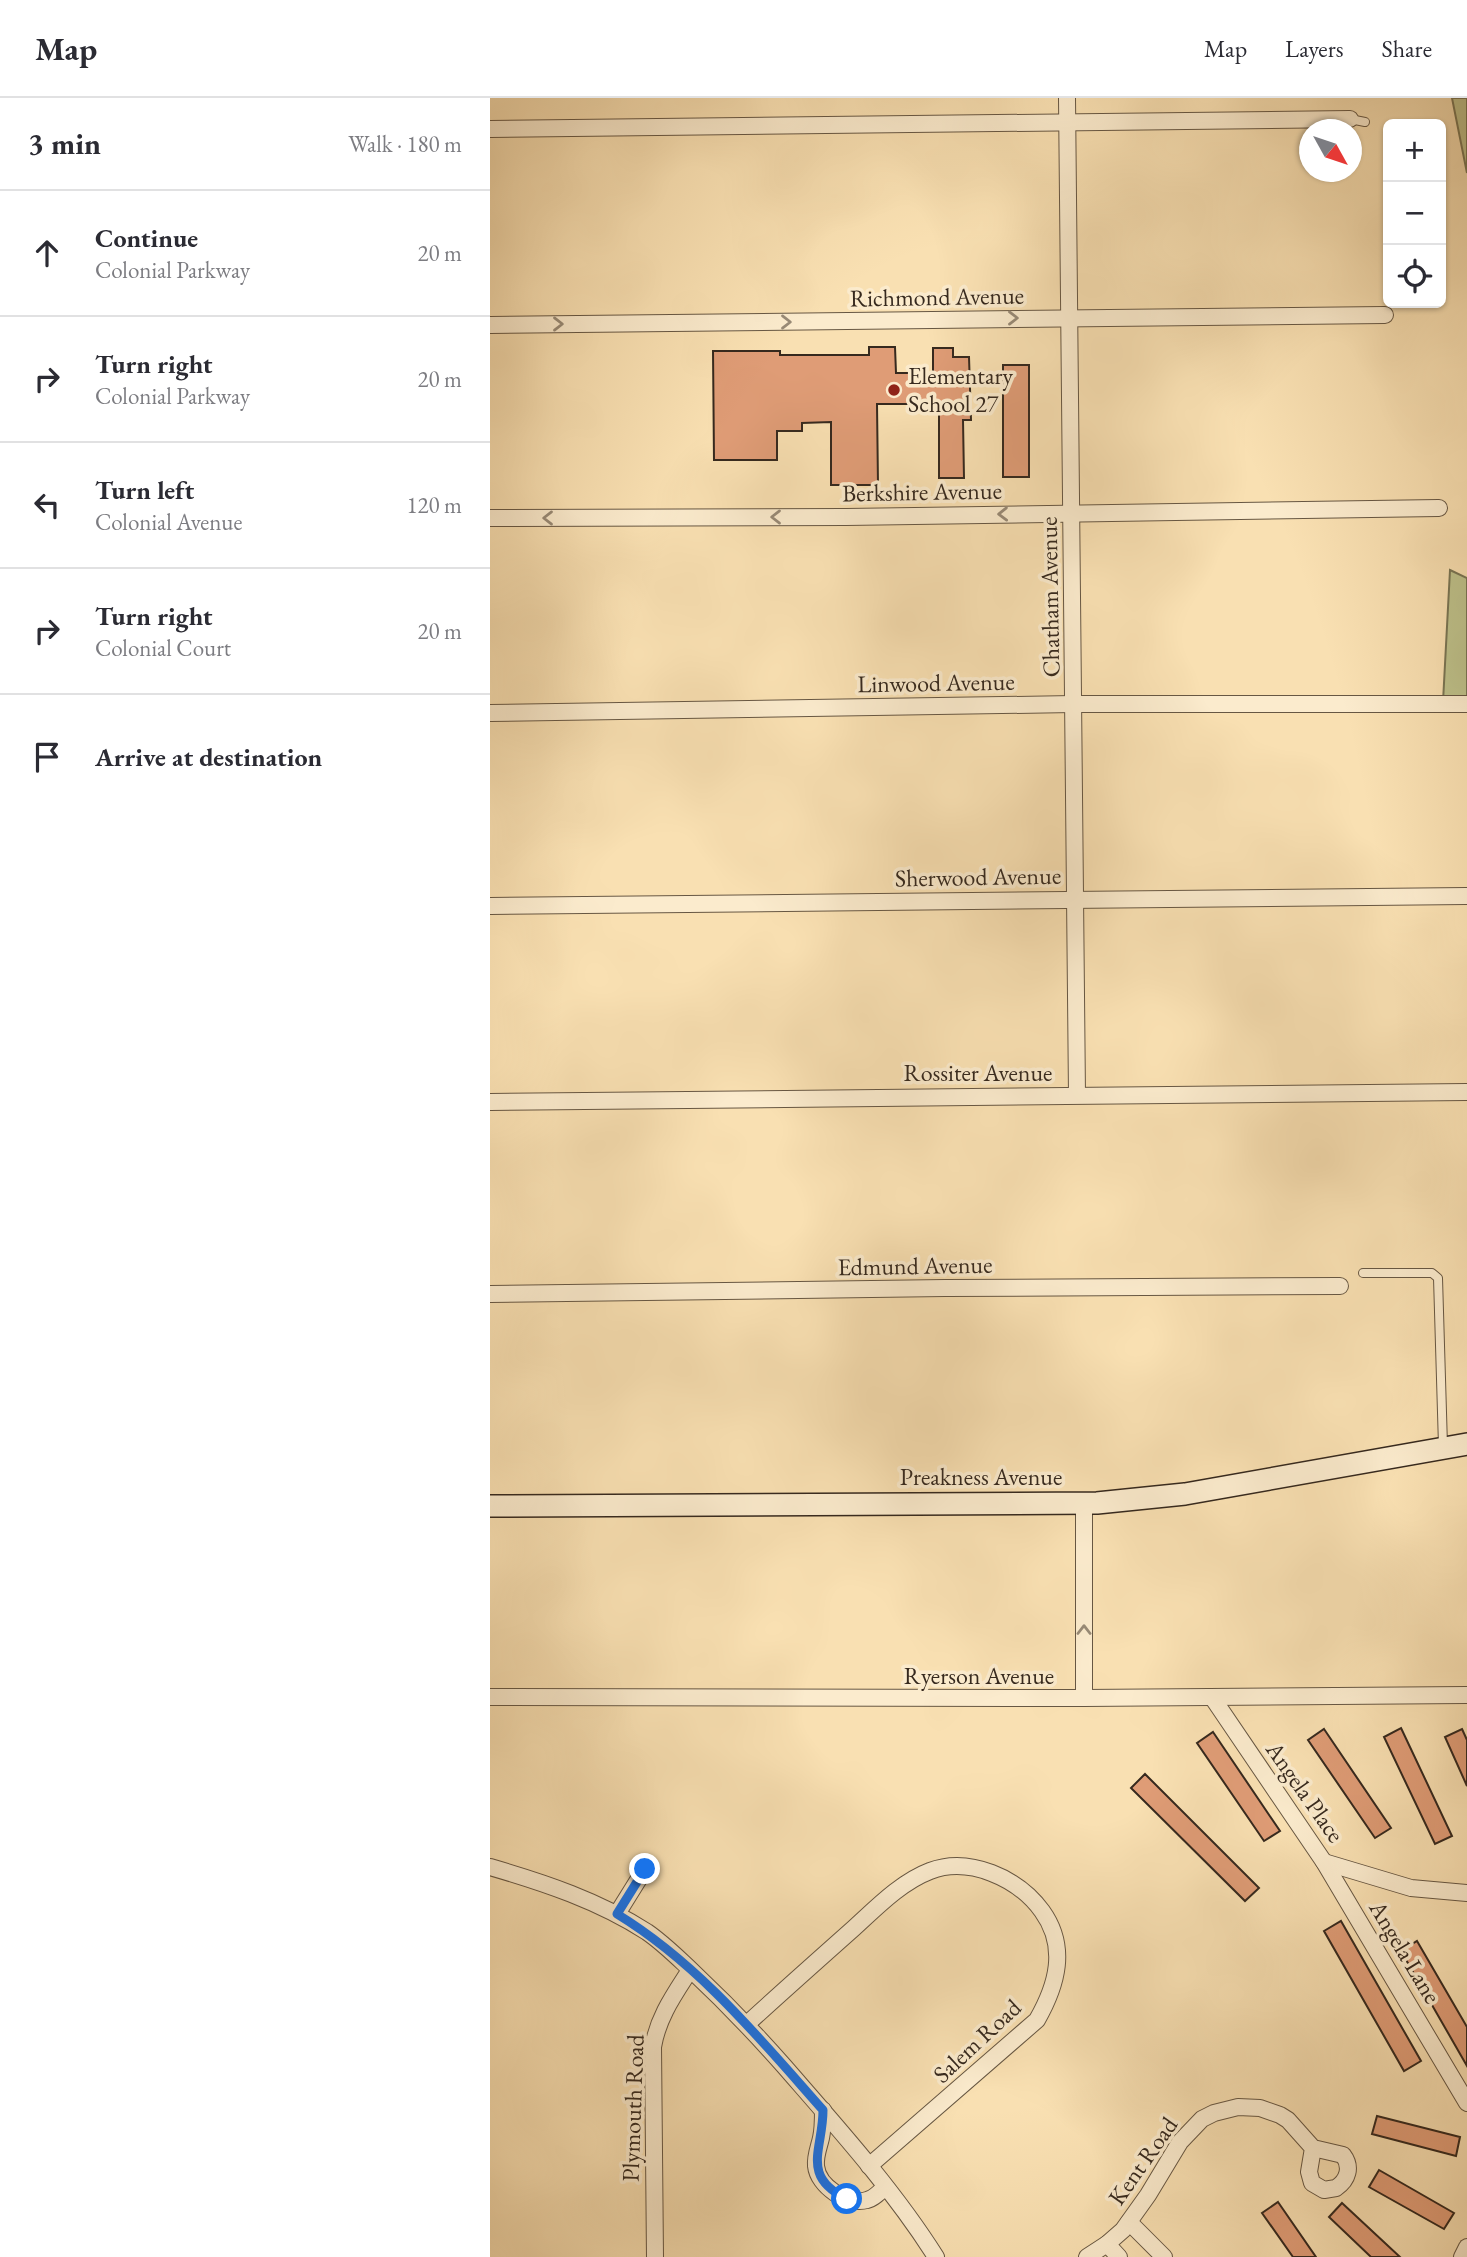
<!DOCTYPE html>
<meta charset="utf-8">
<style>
:root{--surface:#fff;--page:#f2f2f3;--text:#2b2b33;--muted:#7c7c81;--line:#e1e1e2}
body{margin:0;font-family:"EB Garamond",serif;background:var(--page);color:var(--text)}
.controls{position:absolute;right:21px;top:21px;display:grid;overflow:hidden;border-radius:10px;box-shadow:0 2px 5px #0004}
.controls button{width:63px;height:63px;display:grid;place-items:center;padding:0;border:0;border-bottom:2px solid var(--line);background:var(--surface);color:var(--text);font:35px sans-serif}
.compass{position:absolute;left:809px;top:21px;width:63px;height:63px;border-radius:50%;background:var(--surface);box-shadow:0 2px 5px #0004;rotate:130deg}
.stop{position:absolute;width:21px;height:21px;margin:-16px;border:5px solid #1a73e8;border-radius:50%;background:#fff}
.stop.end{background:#1a73e8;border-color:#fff;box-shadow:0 2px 7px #0008}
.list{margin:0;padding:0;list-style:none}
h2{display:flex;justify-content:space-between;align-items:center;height:91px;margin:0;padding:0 28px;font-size:30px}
h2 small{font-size:23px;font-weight:400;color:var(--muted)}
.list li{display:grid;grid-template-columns:46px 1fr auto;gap:21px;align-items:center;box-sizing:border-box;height:126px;padding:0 28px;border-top:2px solid var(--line)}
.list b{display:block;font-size:26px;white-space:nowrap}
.list p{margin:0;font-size:23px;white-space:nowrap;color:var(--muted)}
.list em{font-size:23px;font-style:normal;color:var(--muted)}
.icon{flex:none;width:38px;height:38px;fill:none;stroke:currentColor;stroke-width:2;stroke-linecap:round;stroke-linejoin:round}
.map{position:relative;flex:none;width:977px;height:2159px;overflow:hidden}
header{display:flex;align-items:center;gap:42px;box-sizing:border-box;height:98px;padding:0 35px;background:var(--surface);border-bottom:2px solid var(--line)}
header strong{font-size:33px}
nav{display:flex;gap:38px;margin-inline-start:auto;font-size:24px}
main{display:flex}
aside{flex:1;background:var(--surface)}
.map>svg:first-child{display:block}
.green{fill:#bec28c;stroke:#7a7655;stroke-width:2}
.building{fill:#df9c76;stroke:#36291e;stroke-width:2}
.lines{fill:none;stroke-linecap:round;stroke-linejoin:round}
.lane-casing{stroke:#675743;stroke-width:10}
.street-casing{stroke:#675743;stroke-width:18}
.secondary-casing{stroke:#36291e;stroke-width:24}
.lane{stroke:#fbebcd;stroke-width:8}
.street{stroke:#fbebcd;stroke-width:16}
.secondary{stroke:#fbebcd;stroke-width:21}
.oneway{stroke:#988a76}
.route{stroke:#1a73e8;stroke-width:9}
.poi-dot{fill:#8f2418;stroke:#fbebcd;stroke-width:2.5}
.labels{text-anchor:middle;stroke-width:7;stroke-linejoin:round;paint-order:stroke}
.street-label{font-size:24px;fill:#36291e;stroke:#fbebcd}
.poi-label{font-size:24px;fill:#36291e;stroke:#fbebcd;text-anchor:start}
</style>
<header>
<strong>Map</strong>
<nav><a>Map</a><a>Layers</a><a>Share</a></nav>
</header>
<main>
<aside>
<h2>3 min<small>Walk · 180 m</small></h2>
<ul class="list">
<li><svg class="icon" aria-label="ahead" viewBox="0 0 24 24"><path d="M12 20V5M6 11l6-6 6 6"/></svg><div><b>Continue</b><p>Colonial Parkway</p></div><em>20 m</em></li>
<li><svg class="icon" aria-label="right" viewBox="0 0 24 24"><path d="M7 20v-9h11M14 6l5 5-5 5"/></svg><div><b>Turn right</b><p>Colonial Parkway</p></div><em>20 m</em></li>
<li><svg class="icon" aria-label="left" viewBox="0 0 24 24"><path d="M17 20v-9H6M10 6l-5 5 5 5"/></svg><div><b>Turn left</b><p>Colonial Avenue</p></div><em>120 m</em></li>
<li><svg class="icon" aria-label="right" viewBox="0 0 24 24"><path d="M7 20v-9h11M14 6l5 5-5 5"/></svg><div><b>Turn right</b><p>Colonial Court</p></div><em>20 m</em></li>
<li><svg class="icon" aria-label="arrive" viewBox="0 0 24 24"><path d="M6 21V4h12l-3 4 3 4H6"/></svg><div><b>Arrive at destination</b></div></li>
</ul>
</aside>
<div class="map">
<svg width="977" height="2159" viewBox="0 0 977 2159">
<rect width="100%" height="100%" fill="#f9e0b2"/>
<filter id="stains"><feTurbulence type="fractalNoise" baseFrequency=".00286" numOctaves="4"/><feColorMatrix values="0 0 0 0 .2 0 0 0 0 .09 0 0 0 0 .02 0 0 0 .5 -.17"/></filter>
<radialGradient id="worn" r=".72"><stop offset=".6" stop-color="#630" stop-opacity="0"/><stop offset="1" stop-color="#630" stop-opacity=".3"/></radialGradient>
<g class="green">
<path d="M962 0H977V75Z"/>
<path d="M960 472 977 480V604H953Z"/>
</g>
<g class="building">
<path d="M379 249H405L406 275H443V250H463V259H479L481 322H473L474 380H449V306H387L388 387H341V324L312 325V333H287V362H224L223 253H290V257H379Z"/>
<rect x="513" y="267" width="26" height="112"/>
<path d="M911 1630 962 1738 945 1746 894 1639Z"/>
<path d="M834 1631 901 1730 885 1740 818 1642Z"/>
<path d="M972 1631 977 1642V1688L955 1639Z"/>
<path d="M723 1634 790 1733 774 1743 707 1645Z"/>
<path d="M655 1676 769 1790 755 1803 641 1690Z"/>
<path d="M851 1823 931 1963 914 1973 834 1833Z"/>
<path d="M927 1843 977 1929V1968L911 1853Z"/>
<path d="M887 2018 970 2039 966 2058 882 2036Z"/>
<path d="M889 2072 964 2115 954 2131 879 2089Z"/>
<path d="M788 2104 826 2159H803L772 2115Z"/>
<path d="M852 2105 910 2159H881L839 2119Z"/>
</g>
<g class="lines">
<defs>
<g id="lane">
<path d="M860 21 875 24"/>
<path d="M873 1175H942L948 1180 953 1348"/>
</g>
<g id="street">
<path d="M577 0 587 997"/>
<path d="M0 31 860 21"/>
<path d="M0 227 895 217"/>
<path d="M0 420 356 419 949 410"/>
<path d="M0 615 583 606H977"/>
<path d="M0 808 977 798"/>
<path d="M0 1004 977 994"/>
<path d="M0 1196 455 1190 850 1188"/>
<path d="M0 1599 594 1600 977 1597"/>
<path d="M722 1599 834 1764 977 2005"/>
<path d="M594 1600V1405"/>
<path d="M834 1764 921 1790 977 1795"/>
<path d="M0 1769C55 1785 109 1803 157 1834 173 1845 187 1859 201 1872 234 1903 264 1934 294 1968 347 2029 403 2091 446 2159"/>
<path d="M127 1816 155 1771"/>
<path d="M257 1926C292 1894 328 1862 364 1830 386 1810 411 1784 440 1773 479 1758 528 1780 552 1813 578 1849 567 1887 547 1922L379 2068"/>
<path d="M333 2012C333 2021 333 2031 331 2040 329 2049 325 2058 326 2068 328 2088 357 2108 377 2102 383 2101 390 2094 395 2089"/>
<path d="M639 2124 674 2159"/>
<path d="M617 2146 629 2159"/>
<path d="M165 2159 163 1949C168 1919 184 1897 200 1872"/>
<path d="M597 2159 617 2146 633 2132 658 2097 690 2044 712 2021 724 2015 748 2009 770 2010 790 2017 798 2022 823 2050 853 2057C862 2069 858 2082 846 2090L834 2092 822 2085 819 2074 823 2050"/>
<path d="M972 2159 977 2149"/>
</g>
<path id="secondary" d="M0 1408 607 1405 695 1396 977 1346"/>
</defs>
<use href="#lane" class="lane-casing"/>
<use href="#street" class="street-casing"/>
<use href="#secondary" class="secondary-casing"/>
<use href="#lane" class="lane"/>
<use href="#street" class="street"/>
<use href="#secondary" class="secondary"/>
</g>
<defs><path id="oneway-chevron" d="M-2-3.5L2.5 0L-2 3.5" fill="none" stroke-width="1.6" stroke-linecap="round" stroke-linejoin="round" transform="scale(1.75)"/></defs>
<g class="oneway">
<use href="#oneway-chevron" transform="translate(523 220)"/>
<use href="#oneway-chevron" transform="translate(296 224)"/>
<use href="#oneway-chevron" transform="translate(68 226)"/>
<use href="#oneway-chevron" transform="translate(513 416) rotate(179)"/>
<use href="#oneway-chevron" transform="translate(286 419) rotate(-180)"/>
<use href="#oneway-chevron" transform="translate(58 420) rotate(180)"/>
<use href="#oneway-chevron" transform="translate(594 1532) rotate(-90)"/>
</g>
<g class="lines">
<path class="route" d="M155 1771 127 1816C209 1866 270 1941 333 2012 333 2052 310 2078 357 2101"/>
</g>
<circle class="poi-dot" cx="404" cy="292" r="7"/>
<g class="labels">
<g class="street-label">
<text transform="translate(447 199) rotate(-1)" y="8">Richmond Avenue</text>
<text transform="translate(432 394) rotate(-1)" y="8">Berkshire Avenue</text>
<text transform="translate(560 499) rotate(-91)" y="8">Chatham Avenue</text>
<text transform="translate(446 585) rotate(-1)" y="8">Linwood Avenue</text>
<text transform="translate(488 779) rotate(-1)" y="8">Sherwood Avenue</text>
<text x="488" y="983">Rossiter Avenue</text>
<text transform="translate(425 1168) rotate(-1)" y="8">Edmund Avenue</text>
<text x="491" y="1387">Preakness Avenue</text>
<text x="489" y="1586">Ryerson Avenue</text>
<text transform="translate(815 1694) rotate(55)" y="8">Angela Place</text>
<text transform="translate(915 1854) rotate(59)" y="8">Angela Lane</text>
<text transform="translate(487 1943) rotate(-43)" y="8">Salem Road</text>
<text transform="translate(143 2010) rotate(-88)" y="8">Plymouth Road</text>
<text transform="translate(653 2063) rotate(-55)" y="8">Kent Road</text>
</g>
<g class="poi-label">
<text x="418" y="286">Elementary<tspan x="418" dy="28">School 27</tspan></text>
</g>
</g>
<rect width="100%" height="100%" filter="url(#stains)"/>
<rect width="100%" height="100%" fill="url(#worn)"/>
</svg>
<div class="controls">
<button>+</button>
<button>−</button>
<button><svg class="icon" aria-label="locate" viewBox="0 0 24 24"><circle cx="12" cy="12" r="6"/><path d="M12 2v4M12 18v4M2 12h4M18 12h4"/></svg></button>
</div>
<svg class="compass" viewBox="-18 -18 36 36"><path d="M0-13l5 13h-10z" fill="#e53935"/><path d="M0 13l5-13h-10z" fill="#7c7c81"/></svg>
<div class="stop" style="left:357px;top:2101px"></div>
<div class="stop end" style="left:155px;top:1771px"></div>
</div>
</main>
